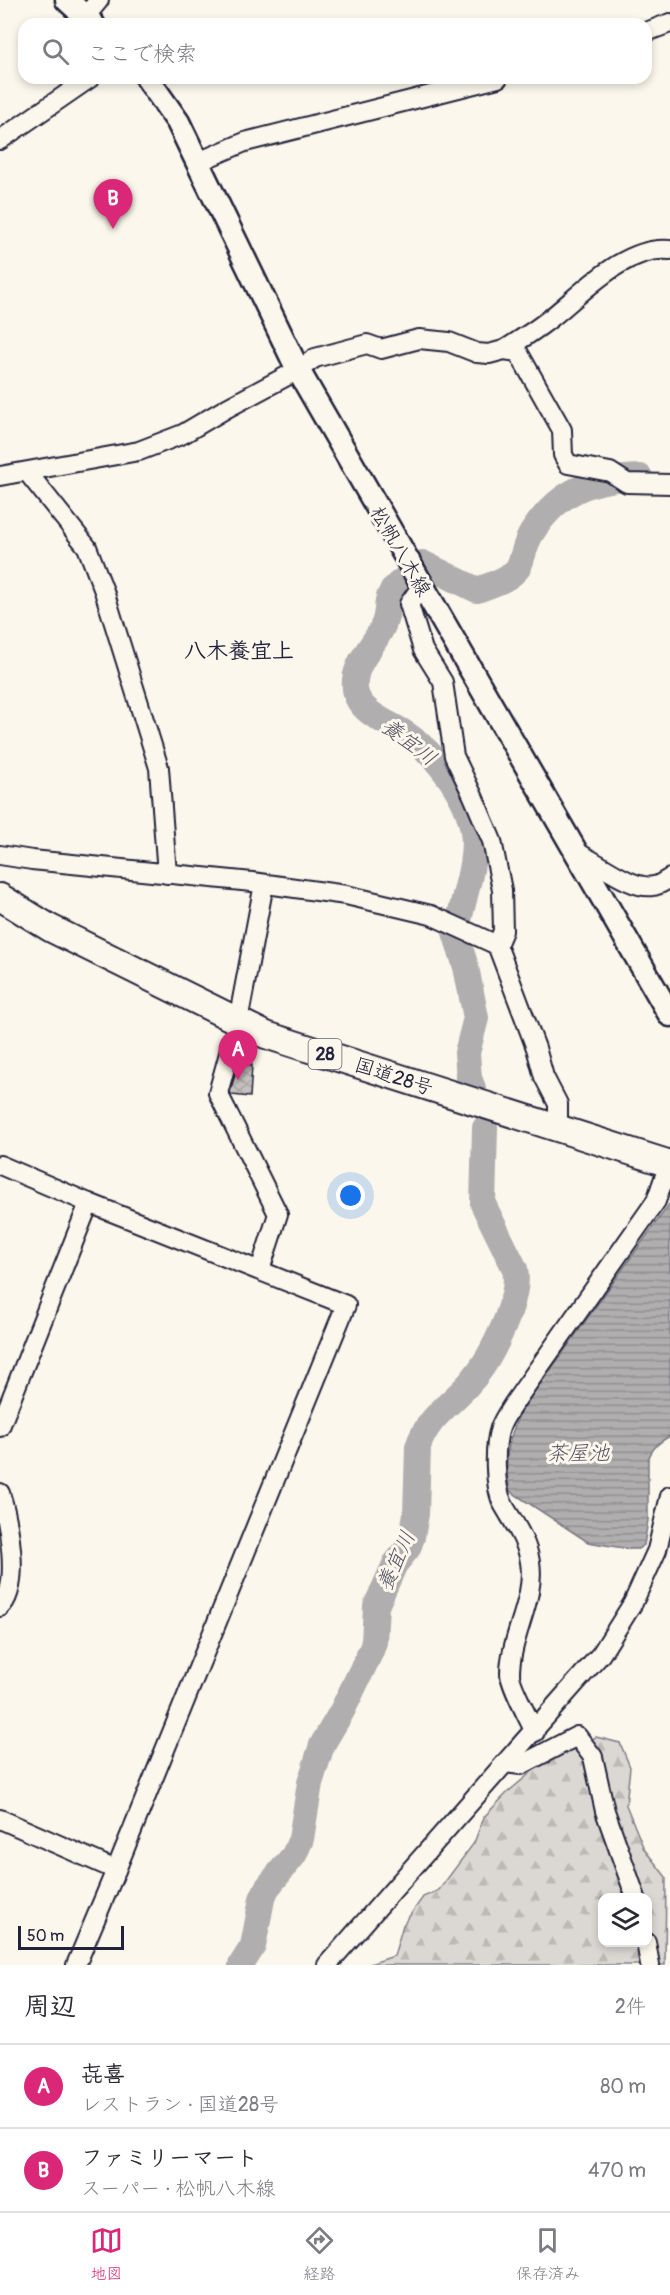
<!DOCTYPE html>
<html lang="ja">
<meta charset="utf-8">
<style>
:root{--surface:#fff;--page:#f7f7f7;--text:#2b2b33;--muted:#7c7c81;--line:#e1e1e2;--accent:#db2777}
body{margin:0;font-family:Pangolin,"Klee One",sans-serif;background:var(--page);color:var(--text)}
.controls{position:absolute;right:18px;bottom:18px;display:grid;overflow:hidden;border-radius:12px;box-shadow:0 3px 9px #0003}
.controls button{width:54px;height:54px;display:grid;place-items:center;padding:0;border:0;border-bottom:2px solid var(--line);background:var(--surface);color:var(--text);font:30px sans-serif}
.scale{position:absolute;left:18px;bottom:15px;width:106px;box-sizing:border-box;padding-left:6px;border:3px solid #22223b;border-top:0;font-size:16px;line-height:21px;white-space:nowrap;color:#22223b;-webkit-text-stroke:4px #fbf7ec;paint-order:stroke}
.you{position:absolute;left:351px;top:1196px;width:21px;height:21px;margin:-15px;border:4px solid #fff;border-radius:50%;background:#1a73e8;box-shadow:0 0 0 9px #1a73e833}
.badge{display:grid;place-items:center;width:39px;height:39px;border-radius:50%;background:var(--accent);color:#fff;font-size:20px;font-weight:700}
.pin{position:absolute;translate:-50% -50px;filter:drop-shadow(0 2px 3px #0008)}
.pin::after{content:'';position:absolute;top:32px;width:21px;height:18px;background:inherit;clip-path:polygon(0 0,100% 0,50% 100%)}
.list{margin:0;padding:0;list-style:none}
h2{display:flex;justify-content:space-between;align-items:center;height:78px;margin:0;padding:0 24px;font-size:26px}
h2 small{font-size:20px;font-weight:400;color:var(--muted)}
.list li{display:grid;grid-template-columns:39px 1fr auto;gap:18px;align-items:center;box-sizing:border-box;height:84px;padding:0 24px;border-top:2px solid var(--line)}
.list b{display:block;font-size:22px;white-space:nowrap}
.list p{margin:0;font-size:20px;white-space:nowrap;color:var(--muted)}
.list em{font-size:20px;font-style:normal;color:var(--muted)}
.icon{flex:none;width:33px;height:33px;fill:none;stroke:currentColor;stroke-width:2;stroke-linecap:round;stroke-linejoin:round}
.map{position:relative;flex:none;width:670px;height:1965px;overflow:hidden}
.search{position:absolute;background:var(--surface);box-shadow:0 3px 9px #0003;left:18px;right:18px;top:18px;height:66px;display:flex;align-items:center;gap:15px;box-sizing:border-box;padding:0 21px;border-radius:18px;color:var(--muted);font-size:22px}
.sheet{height:246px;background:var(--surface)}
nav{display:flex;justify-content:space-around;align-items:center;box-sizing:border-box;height:84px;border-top:2px solid var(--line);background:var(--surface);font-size:16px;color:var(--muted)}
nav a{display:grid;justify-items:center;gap:3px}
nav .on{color:var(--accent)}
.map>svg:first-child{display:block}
.forest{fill:url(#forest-firs);stroke:#7e7d87;stroke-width:1.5;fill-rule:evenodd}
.water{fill:url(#water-rules);stroke:#787681;stroke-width:1.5}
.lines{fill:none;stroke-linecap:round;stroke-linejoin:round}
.river{stroke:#b1aeb0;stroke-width:26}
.building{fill:url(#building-cross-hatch);stroke:#22223b;stroke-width:1.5}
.minor-casing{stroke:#22223b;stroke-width:22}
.major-casing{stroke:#22223b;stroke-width:27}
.highway-casing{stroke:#22223b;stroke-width:30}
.minor{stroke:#fbf7ec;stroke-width:18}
.major{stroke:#fbf7ec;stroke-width:22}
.highway{stroke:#fbf7ec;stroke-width:26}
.labels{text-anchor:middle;stroke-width:6;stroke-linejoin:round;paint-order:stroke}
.shield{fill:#fbf7ec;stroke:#636270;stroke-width:1.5}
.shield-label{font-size:18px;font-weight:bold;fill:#22223b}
.street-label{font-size:20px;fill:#22223b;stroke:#fbf7ec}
.water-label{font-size:21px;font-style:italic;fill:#545364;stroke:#fbf7ec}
.quarter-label{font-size:22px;font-weight:bold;fill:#22223b;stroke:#fbf7ec}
</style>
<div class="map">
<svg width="670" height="1965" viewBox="0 0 670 1965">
<defs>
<pattern id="forest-firs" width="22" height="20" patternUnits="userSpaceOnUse" patternTransform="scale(1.5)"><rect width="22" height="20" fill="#dbd8d3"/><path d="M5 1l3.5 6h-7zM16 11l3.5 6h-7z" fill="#bcb9b6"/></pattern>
<pattern id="water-rules" width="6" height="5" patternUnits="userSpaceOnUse" patternTransform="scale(1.5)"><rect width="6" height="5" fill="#b1aeb0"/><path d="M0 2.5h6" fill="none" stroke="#908d90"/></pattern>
<pattern id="building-cross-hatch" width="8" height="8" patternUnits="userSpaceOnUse" patternTransform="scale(1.5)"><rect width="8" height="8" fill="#c6c2c0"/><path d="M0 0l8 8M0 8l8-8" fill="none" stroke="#aaa6a6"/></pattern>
</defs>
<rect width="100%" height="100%" fill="#fbf7ec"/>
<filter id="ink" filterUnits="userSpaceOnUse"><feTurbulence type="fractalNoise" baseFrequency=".0167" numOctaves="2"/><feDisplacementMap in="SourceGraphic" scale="12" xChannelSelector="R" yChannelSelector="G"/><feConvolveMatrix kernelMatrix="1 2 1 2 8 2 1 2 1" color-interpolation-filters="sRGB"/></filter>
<g filter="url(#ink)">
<path class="forest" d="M596 1737 620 1743 630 1767 626 1805 644 1849 666 1877 665 1965H367L394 1956 403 1925 423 1897 439 1890 474 1843 484 1817 508 1792 535 1769 566 1749ZM602 1898H648V1942H602Z"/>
<path class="water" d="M670 1203V1436C659 1442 652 1448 648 1460V1520L644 1545 638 1549H629L588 1542 510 1491C503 1462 508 1438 521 1411Z"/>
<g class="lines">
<g class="river">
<path d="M422 563 477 590C490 585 509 580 518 568 522 561 525 544 531 534 559 490 590 479 640 477"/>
<path d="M403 580C379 599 393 606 382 628 373 647 352 665 355 689 357 709 381 720 396 728 430 746 467 792 473 831 477 858 466 889 460 916"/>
<path d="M455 932 466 967 476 1018 467 1053 469 1078 473 1088"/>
<path d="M241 1965 253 1946 262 1899 267 1888 294 1855 301 1839 310 1783 322 1745 342 1711 371 1651 374 1642 376 1606 395 1564 408 1548 412 1537 416 1514 418 1447C428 1415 454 1403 473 1379 492 1357 521 1298 515 1269L483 1204 485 1128"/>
</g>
</g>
<path class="building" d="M238 1064 252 1065 250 1097 232 1095 230 1092Z"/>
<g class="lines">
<defs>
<g id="minor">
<path d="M85 17 99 0"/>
<path d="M646 32 670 23"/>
<path d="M0 140 90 78"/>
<path d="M198 162 245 142 498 78"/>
<path d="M504 350C518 341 533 332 547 321 580 296 624 245 670 250"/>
<path d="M28 473 87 547 104 591 159 768 167 874"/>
<path d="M0 476 139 451 183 434 227 408 298 370 315 358 367 344 381 349 419 339 449 342 477 353 489 354 504 350 518 352 562 430 563 455 568 464 610 472 627 483 670 484"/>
<path d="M421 587 409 604 423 650 443 682 454 756 473 796 492 841 502 890 503 931 497 945"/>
<path d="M576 852C597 861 631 890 653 886 658 886 665 881 670 878"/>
<path d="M0 855 32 860 252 882 346 895 431 915 497 945 536 1048 544 1077 558 1104V1128"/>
<path d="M0 1165 89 1203 346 1305 116 1870 76 1965"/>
<path d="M260 1270 278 1214 218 1093 238 1021 264 884"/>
<path d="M0 1427 89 1203"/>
<path d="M0 1493C8 1518 22 1587 0 1607"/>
<path d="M535 1732C529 1720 510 1684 510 1674 510 1636 536 1599 530 1562 527 1540 513 1522 503 1504 494 1486 494 1446 500 1428 503 1419 509 1411 514 1403L656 1201 669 1164"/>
<path d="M505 1763 521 1765 577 1736 593 1757 605 1811 636 1898"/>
<path d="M0 1819 116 1870"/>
<path d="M646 1942 650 1965"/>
<path d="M327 1965 601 1654 633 1603 657 1550 670 1496"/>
</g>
<g id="major">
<path d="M67 0 93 24"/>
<path d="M147 78 178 122 298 370 670 1015"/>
</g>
<path id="highway" d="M0 897 50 928 266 1035 670 1164"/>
</defs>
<use href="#minor" class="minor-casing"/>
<use href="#major" class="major-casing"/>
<use href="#highway" class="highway-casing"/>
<use href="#minor" class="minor"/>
<use href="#major" class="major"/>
<use href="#highway" class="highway"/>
</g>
</g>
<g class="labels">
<rect class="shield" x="308.5" y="1039" width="33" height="30" rx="4.5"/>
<g class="shield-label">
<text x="325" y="1060">28</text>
</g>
<g class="street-label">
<text transform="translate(401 551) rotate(60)" y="7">松帆八木線</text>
<text transform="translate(394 1076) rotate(18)" y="7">国道28号</text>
</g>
<g class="water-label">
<text transform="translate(409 742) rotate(37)" y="7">養宜川</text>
<text x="578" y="1460">茶屋池</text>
<text transform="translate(396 1561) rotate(-66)" y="7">養宜川</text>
</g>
<g class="quarter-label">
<text x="239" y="658">八木養宜上</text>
</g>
</g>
</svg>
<div class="controls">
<button><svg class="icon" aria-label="layers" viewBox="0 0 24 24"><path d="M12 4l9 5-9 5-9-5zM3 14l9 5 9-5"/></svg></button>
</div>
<div class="scale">50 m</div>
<div class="you"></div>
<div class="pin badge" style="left:238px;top:1080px">A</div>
<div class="pin badge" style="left:113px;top:229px">B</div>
<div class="search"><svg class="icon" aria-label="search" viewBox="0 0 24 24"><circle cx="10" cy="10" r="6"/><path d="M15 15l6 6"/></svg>ここで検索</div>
</div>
<section class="sheet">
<h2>周辺<small>2件</small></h2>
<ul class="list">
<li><span class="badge">A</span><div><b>㐂喜</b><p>レストラン · 国道28号</p></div><em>80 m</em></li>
<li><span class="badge">B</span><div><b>ファミリーマート</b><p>スーパー · 松帆八木線</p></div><em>470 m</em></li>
</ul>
</section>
<nav>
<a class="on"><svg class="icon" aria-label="map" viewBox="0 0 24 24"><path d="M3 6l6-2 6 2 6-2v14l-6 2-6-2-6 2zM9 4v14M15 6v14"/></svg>地図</a>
<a><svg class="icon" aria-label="directions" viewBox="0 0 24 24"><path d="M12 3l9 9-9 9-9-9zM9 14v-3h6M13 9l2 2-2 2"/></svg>経路</a>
<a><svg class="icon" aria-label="saved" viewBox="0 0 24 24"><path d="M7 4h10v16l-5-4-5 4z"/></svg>保存済み</a>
</nav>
